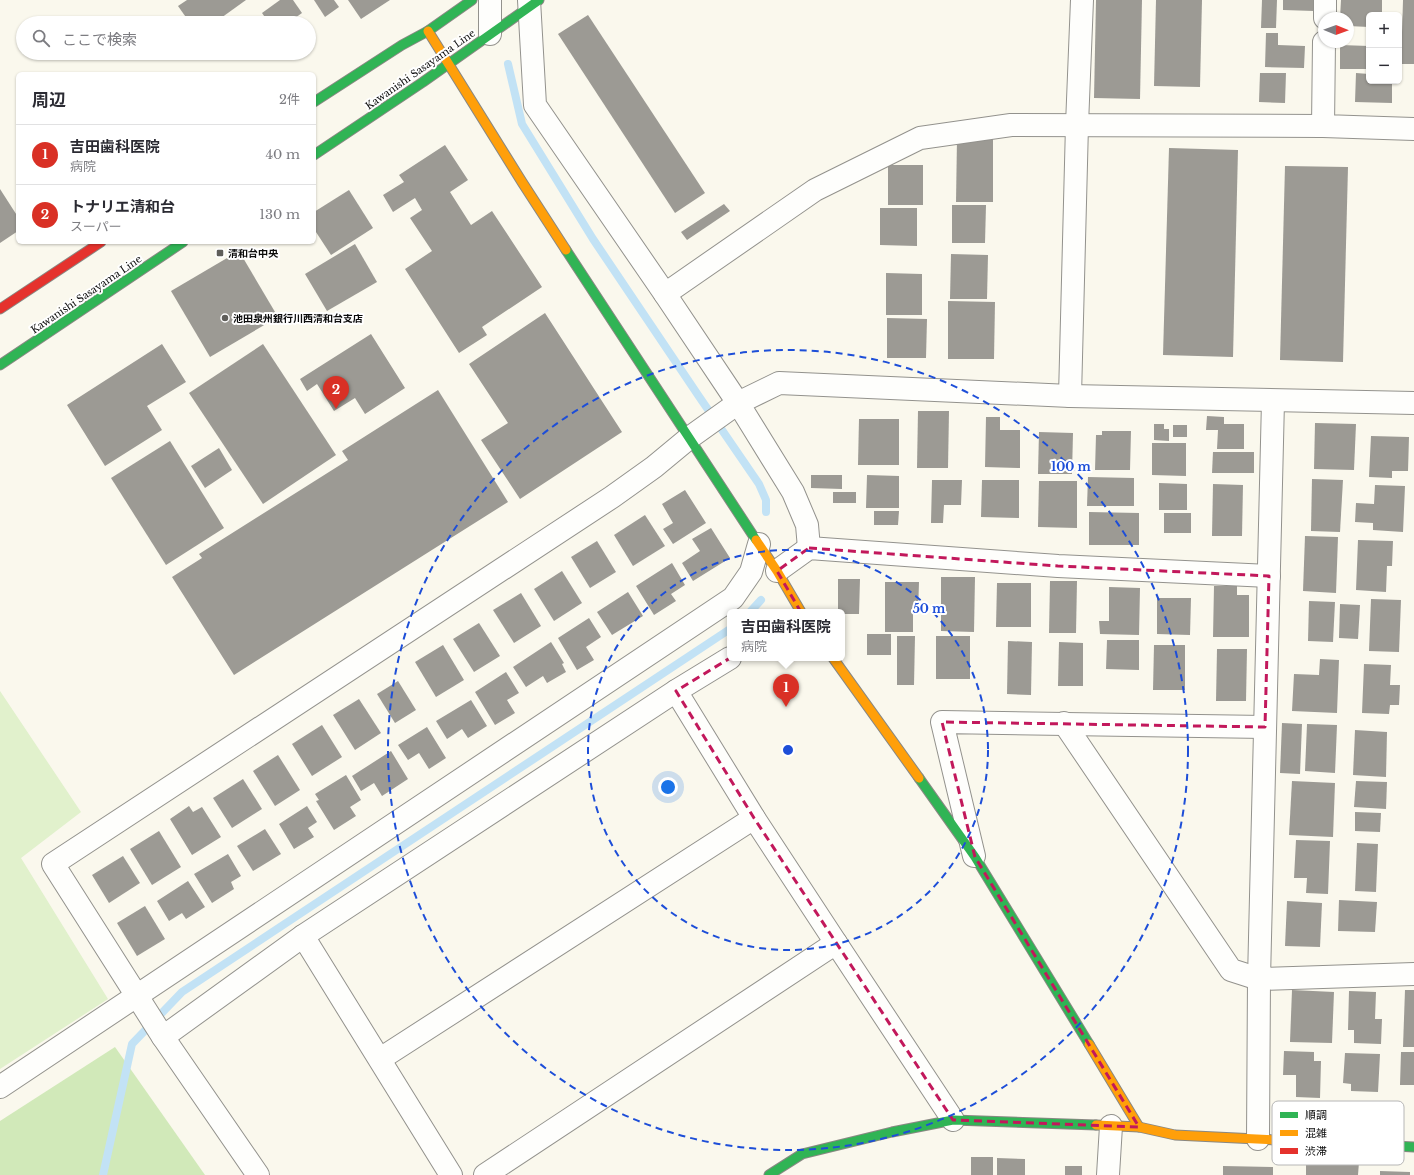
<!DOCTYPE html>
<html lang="ja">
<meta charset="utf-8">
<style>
:root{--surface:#fff;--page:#f7f7f7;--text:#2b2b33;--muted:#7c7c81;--line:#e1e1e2;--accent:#d93025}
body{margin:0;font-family:"Libre Baskerville","Noto Sans JP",serif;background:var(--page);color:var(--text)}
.controls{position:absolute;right:12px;top:12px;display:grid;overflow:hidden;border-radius:6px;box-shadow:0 1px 3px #0004}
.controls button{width:36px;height:36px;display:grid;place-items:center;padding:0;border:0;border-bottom:1px solid var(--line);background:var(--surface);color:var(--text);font:20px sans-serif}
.compass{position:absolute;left:1318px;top:12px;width:36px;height:36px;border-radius:50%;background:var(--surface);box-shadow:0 1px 3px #0004;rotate:91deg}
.you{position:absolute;left:668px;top:787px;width:14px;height:14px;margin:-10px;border:3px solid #fff;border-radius:50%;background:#1a73e8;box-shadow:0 0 0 6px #1a73e833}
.badge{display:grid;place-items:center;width:26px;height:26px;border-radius:50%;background:var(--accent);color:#fff;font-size:13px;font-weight:700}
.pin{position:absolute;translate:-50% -33px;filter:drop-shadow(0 1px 2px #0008)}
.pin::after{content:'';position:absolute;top:21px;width:14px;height:12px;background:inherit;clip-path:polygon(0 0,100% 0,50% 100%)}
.popup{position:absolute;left:727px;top:609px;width:118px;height:52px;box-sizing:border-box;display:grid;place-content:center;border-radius:6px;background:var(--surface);filter:drop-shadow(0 1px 3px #0005);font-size:13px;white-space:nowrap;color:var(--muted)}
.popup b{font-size:15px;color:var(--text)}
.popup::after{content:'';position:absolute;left:50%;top:100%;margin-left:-8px;border:8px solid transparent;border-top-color:var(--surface)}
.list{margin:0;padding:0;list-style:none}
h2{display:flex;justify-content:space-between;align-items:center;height:52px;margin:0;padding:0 16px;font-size:17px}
h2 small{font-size:13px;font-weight:400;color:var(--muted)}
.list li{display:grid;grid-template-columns:26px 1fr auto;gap:12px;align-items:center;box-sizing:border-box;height:60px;padding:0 16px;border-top:1px solid var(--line)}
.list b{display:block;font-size:15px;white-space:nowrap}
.list p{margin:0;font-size:13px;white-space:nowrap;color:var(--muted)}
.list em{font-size:13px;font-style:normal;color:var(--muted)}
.icon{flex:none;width:22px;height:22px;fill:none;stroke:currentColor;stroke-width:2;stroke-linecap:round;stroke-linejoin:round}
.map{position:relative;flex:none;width:1414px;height:1175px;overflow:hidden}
.search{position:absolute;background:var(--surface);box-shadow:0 1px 3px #0004;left:16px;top:16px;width:300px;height:44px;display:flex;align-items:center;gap:10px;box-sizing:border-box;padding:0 14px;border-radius:22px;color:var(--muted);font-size:15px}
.panel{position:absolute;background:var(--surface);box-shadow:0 1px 3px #0004;left:16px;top:72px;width:300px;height:172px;border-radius:6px}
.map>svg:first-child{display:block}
.green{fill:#e1f1cc}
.forest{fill:#d1e9b9}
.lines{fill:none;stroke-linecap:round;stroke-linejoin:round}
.stream{stroke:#c2e2f5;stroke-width:8}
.building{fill:#9c9a94}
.street-casing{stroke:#93928d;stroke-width:24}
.fast-casing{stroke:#898883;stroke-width:11}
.slow-casing{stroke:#898883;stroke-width:11}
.jam-casing{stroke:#898883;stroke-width:11}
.street{stroke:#fefefc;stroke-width:22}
.fast{stroke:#30b455;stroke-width:9}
.slow{stroke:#ff9f0a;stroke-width:9}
.jam{stroke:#e5322d;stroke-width:9}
.marked{fill:none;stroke:#c2185b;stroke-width:3;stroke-dasharray:8 5;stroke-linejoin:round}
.ring{fill:none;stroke:#1d4ed8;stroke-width:2;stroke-dasharray:7 5}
.poi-dot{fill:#5f5e5a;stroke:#fff;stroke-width:1.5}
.labels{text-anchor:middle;stroke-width:4;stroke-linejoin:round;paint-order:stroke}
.street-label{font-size:10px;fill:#0b0b0b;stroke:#fff}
.poi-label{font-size:10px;font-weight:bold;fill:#0b0b0b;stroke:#fff;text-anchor:start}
.key{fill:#fff;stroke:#b6b6b6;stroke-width:1}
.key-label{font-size:11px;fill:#0b0b0b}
.centre{fill:#1d4ed8;stroke:#fff;stroke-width:2}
.ring-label{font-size:12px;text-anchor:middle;font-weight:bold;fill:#1d4ed8;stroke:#fff;stroke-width:4;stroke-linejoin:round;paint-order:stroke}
</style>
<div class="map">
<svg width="1414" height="1175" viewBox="0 0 1414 1175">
<rect width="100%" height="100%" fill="#faf8ed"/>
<path class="green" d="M0 691 81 812 21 858 108 999 0 1069Z"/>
<path class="forest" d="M115 1047 205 1175H0V1121Z"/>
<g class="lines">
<g class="stream">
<path d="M508 64 522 124 593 239 698 395 759 484 766 500V512"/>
<path d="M750 612 761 600"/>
<path d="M103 1175 132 1044 182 992 730 629"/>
</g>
</g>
<g class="building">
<path d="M187 0H246L214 23H190L178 6Z"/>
<path d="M280 0H293L302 13 288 23H269L262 13Z"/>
<path d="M314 0H334L339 7 325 17Z"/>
<path d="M348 0H390L361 19Z"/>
<path d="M1096 0H1142L1140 99 1094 98Z"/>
<path d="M1156 0H1202L1200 87 1154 86Z"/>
<path d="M1262 0H1277L1276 28H1261Z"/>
<path d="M1283 0H1315L1314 11 1283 10Z"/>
<path d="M1341 0H1382V15H1369V27L1348 26V18H1340Z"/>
<path d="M1403 0H1414V64H1401Z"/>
<path d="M588 15 705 193 675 213 558 34Z"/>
<path d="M257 16 262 23H247Z"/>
<path d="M1266 33H1278V45L1305 46 1304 68 1265 67Z"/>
<path d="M1340 45 1369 46V69H1340Z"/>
<path d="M1260 73H1286L1285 103 1259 102Z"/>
<path d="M1356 73 1369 74V81H1392V103L1355 102Z"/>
<path d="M957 138H993V202H956Z"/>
<path d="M445 145 468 180 450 192 471 225 492 211 542 287 482 327 487 335 459 353 405 269 432 251 410 218 422 210 415 198 393 212 383 195 404 182 399 175Z"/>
<path d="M1169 148 1238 150 1233 357 1163 355Z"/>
<rect x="888" y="165" width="35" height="40"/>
<path d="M1285 166 1348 167 1343 362 1280 360Z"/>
<path d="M0 189 18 217V231L0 243Z"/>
<path d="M349 190 373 228 331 255 314 229V212Z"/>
<path d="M724 204 730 211 687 240 681 232Z"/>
<path d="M952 205H986L985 243H952Z"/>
<path d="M880 208H917V246L880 245Z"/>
<path d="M355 244 377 282 327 311 305 274Z"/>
<path d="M239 251 278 317 210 357 171 291Z"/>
<path d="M951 254 988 255 987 299H950Z"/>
<path d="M886 273 922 274V315H886Z"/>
<path d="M948 301 995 302 994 359H948Z"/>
<path d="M545 313 622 432 520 499 481 440 508 423 469 364Z"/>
<path d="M887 318 927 319 926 358H887Z"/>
<path d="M371 334 405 388 365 414 355 398 334 411 317 384 307 391 300 379Z"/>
<path d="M162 344 186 382 147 406 162 430 105 466 67 405Z"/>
<path d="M263 344 336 455 263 504 189 393Z"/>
<path d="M438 390 508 502 234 675 172 577 202 558 199 554 348 460 342 451Z"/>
<path d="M918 411H949L948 468H917Z"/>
<path d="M1207 416 1224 417V424H1244V449H1217L1218 430H1206Z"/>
<path d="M986 417H1000V430H1020V468L985 467Z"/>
<path d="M859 419H899V465H858Z"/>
<path d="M1315 423 1356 424 1354 470 1314 469Z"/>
<path d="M1154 424H1164V429H1169V441L1154 440Z"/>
<rect x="1173" y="425" width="14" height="12"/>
<path d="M1102 431H1131L1130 470H1095L1096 435H1102Z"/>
<path d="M1039 432 1073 433 1072 474H1038Z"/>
<path d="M1371 436 1409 437 1408 471H1392V478L1369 477Z"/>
<path d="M170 441 224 528 166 565 111 478Z"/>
<path d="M1152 443H1186V476L1152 475Z"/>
<path d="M219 448 232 470 205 488 191 466Z"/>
<path d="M1213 452H1254V473H1212Z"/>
<path d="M811 475H842V489L811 488Z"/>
<path d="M867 475 899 476V508H866Z"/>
<path d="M1088 477 1134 478V506H1087Z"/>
<path d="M1312 479 1343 480 1340 532 1311 531Z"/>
<path d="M932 480H962L961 505H944L943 523H931Z"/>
<path d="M982 480H1019V518L981 517Z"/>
<path d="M1039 481H1077V528L1038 527Z"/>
<path d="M1159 483 1187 484V510H1159Z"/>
<path d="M1213 484 1243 485 1242 536H1212Z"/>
<path d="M1375 485 1405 486 1403 532 1373 530V523L1355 522 1356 503 1374 504Z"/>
<path d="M685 490 706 523 673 544 663 529 673 523 662 504Z"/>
<rect x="833" y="492" width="23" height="11"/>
<path d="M874 511H899L898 525H874Z"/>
<path d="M1089 512 1139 513V545H1089Z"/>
<rect x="1164" y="513" width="27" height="20"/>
<path d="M645 515 665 546 633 566 614 535Z"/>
<path d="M711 528 730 558 693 581 682 563 700 551 692 539Z"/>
<path d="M1305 536 1338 537 1336 593 1303 591Z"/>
<path d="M1358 540 1393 541 1392 566H1387L1386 592 1356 590Z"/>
<path d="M597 541 616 572 590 588 571 557Z"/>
<path d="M672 563 685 585 671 594 676 601 654 615 636 586Z"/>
<path d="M562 571 582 603 554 621 534 589Z"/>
<path d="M941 577H975L974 632 941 631Z"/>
<path d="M838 579H860L859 614H842V612H838Z"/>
<path d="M1050 581H1077L1076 633H1049Z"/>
<path d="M885 582H919L918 614H913V632H885Z"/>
<path d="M997 583H1031V627H996Z"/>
<path d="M1214 586H1237V595H1249V637H1213Z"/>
<path d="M1109 587 1140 588 1139 635 1100 634 1099 621H1109Z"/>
<path d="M628 592 643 616 612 635 597 612Z"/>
<path d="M521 593 541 626 514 643 493 610Z"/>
<path d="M1157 598H1191L1190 635 1157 634Z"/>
<path d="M1371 599 1401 600 1399 652 1369 651Z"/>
<path d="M1309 601 1335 602 1333 642 1308 641Z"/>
<path d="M1340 604 1360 605 1358 639 1339 638Z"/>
<path d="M589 618 601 637 586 647 594 660 577 670 558 638Z"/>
<path d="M479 623 500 656 474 672 453 639Z"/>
<rect x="867" y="634" width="24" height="21"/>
<path d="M897 636H915L914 685H897Z"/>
<rect x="936" y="636" width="34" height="43"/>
<path d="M1107 640H1139V670L1106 669Z"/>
<path d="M1008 641 1032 642 1031 695 1007 694Z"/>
<path d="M551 642 564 663 562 664 566 672 547 683 543 676 526 687 513 667Z"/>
<path d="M1059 642 1083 643V686H1058Z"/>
<path d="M443 645 464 680 436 697 415 662Z"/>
<path d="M1154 645H1185V690H1153Z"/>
<path d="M1217 649H1247L1246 701H1216Z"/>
<path d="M1320 659 1339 660 1337 713 1292 711 1294 674 1319 675Z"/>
<path d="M1364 664 1391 665 1390 685H1400L1399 705H1390L1389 714 1362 713Z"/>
<path d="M506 672 519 693 507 700 515 713 495 725 475 692Z"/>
<path d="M398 681 416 710 395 723 377 694Z"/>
<path d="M359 699 381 733 355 750 333 715Z"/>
<path d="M471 700 487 726 468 738 462 729 447 739 436 721Z"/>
<path d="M1282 723 1302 724 1300 774 1280 773Z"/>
<path d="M1307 724 1337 725 1335 773 1305 771Z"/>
<path d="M322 725 342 757 312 776 292 744Z"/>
<path d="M427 727 446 758 429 769 419 753 408 760 398 745Z"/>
<path d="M1355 730 1387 732 1386 777 1353 775Z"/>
<path d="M391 751 408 779 382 796 374 783 361 791 352 776Z"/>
<path d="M278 755 300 790 275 806 253 771Z"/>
<path d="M346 775 361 800 350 807 356 816 334 830 316 801 319 800 315 794Z"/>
<path d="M243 779 262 809 232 828 213 798Z"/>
<path d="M1292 781 1335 783 1333 837 1289 835Z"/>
<path d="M1356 781 1387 782 1386 809 1354 807Z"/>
<path d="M189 806 193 812 202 807 221 837 192 855 170 819Z"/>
<path d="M307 806 317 822 308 828 314 837 294 849 279 824Z"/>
<path d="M1355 812 1381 813 1380 832 1355 831Z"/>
<path d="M265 829 281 854 253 871 237 846Z"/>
<path d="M159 831 181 867 152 885 130 849Z"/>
<path d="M1296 840 1330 841 1328 894 1306 893 1307 878H1294Z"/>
<path d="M1357 843 1378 844 1376 892 1355 891Z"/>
<path d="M228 854 241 876 231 882 234 889 212 903 194 874Z"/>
<path d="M123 856 140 883 109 903 92 875Z"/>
<path d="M188 881 205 907 186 919 182 913 169 921 157 901Z"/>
<path d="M1339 900 1377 902 1375 932 1338 931Z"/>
<path d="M1287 901 1322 903 1320 947 1285 946Z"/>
<path d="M145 906 165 939 137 956 117 923Z"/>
<path d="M1292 990 1334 992 1332 1043 1290 1042Z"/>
<path d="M1405 990H1414V1047H1403Z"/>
<path d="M1349 991 1376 992 1375 1019H1382L1381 1044 1354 1043V1030H1348Z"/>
<path d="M1284 1051 1314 1052V1061H1321L1320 1098 1296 1097V1075H1283Z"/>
<path d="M1401 1052H1414V1085H1400Z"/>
<path d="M1345 1053 1380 1054 1378 1092 1351 1091V1084L1343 1083Z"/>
<rect x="971" y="1157" width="22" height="18"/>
<path d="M997 1158 1025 1159V1175H997Z"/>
<path d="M1306 1160 1359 1162 1358 1175H1306Z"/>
<rect x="1065" y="1166" width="17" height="9"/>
<path d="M1223 1166 1273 1167V1175H1223Z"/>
<path d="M1380 1171 1410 1172V1175H1380Z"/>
</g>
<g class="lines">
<defs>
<g id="street">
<path d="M529 0 535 105 665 294 738 403 793 492 807 525 809 548"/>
<path d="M1325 18V0"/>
<path d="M490 34V0"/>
<path d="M1324 42 1323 126 1414 129"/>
<path d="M665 294 815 190 920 138 1011 125 1323 126"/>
<path d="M1070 396 1077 125 1082 0"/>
<path d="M777 571 809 548 1058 566 1269 576"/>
<path d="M676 691 754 818 836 943"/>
<path d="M1064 723 1231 970 1259 979 1414 974"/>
<path d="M974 856 942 722 1265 727"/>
<path d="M303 936 451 1175"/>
<path d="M163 1037 303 936 676 691 730 658"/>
<path d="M380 1059 754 818"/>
<path d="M0 1087 733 598 751 572 759 544"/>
<path d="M1258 1139 1259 979 1273 401"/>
<path d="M258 1175 163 1037 53 864 612 497 654 467 689 438 738 403 779 383 1070 396 1414 403"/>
<path d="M485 1175 836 943 953 1120"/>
<path d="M1108 1175 1111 1126"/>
</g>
<g id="fast">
<path d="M314 102 402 45 428 31 472 0"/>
<path d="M314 155 423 82 539 0"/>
<path d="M566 250 756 540"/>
<path d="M0 365 183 242"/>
<path d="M919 778 975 857 1089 1044"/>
<path d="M1297 1141 1414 1147"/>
<path d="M769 1175 802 1154 892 1132 953 1120 1096 1125"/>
</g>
<g id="slow">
<path d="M428 31 522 182 566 250"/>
<path d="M756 540 777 571 801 612"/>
<path d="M833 658 919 778"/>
<path d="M1089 1044 1139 1127"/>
<path d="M1096 1125 1139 1127 1175 1135 1297 1141"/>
</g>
<path id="jam" d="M0 309 101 242"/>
</defs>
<use href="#street" class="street-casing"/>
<use href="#fast" class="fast-casing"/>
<use href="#slow" class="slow-casing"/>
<use href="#jam" class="jam-casing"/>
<use href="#street" class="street"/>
<use href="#fast" class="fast"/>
<use href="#slow" class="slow"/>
<use href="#jam" class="jam"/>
</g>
<path class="marked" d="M809 548 1058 566 1269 576 1265 727 942 722 975 857 1139 1127 953 1120 754 818 676 691 802 614 777 571Z"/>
<g class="ring">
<circle cx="788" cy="750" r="200"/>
<circle cx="788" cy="750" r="400"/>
</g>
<g class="poi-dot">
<rect x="216" y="249" width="8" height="8" rx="2"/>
<circle cx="225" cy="318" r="4"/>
</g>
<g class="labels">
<g class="street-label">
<text transform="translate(420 69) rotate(-35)" y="4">Kawanishi Sasayama Line</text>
<text transform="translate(86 294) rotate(-34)" y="4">Kawanishi Sasayama Line</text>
</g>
<g class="poi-label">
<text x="228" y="257">清和台中央</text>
<text x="233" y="322">池田泉州銀行川西清和台支店</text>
</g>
</g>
<rect x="1272" y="1101" width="132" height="64" rx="6" class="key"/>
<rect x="1280" y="1112" width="18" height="6" fill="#30b455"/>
<rect x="1280" y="1130" width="18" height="6" fill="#ff9f0a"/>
<rect x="1280" y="1148" width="18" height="6" fill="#e5322d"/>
<g class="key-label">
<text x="1305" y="1119">順調</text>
<text x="1305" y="1137">混雑</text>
<text x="1305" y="1155">渋滞</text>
</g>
<circle cx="788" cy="750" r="6" class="centre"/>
<g class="ring-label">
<text x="1071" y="471">100 m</text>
<text x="929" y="613">50 m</text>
</g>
</svg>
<div class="controls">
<button>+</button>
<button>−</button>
</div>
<svg class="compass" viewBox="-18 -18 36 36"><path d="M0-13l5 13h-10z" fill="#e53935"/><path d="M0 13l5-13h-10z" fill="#7c7c81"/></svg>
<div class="you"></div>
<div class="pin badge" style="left:786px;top:707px">1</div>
<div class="popup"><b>吉田歯科医院</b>病院</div>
<div class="pin badge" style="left:336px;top:409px">2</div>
<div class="search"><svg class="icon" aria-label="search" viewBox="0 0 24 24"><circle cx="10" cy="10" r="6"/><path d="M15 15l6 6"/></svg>ここで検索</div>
<section class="panel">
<h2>周辺<small>2件</small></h2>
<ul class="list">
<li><span class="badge">1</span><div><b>吉田歯科医院</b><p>病院</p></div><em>40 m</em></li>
<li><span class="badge">2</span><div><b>トナリエ清和台</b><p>スーパー</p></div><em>130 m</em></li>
</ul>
</section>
</div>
